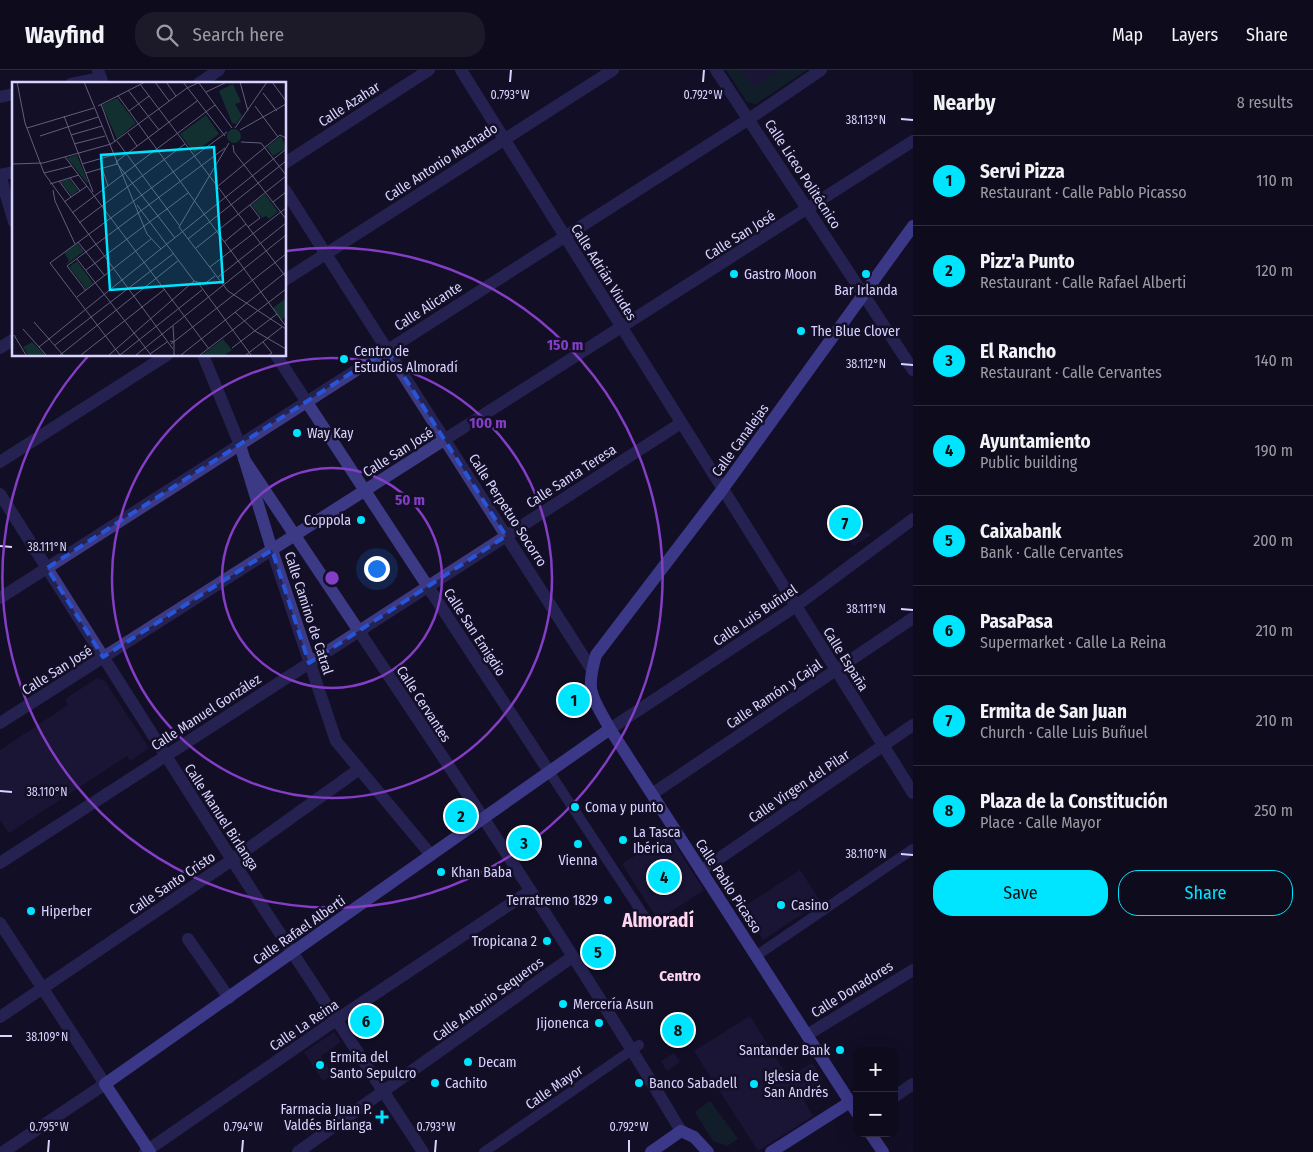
<!DOCTYPE html>
<meta charset="utf-8">
<style>
:root{--surface:#0e0b1c;--page:#1c1929;--text:#f1f3f6;--muted:#9b9ba3;--line:#2e2b3b;--accent:#00e5ff}
body{margin:0;font-family:"Fira Sans Condensed",sans-serif;background:var(--page);color:var(--text)}
.controls{position:absolute;right:15px;bottom:15px;display:grid;overflow:hidden;border-radius:10px;box-shadow:0 5px 20px #0002}
.controls button{width:45px;height:45px;display:grid;place-items:center;padding:0;border:0;border-bottom:1px solid var(--line);background:var(--surface);color:var(--text);font:25px sans-serif}
.you{position:absolute;left:376px;top:498px;width:18px;height:18px;margin:-12px;border:4px solid #fff;border-radius:50%;background:#1a73e8;box-shadow:0 0 0 8px #1a73e833}
.badge{display:grid;place-items:center;width:32px;height:32px;border-radius:50%;background:var(--accent);color:#111;font-size:16px;font-weight:700}
.pin{position:absolute;translate:-50% -50%;border:2px solid #fff;box-shadow:0 1px 5px #0006}
.list{margin:0;padding:0;list-style:none}
h2{display:flex;justify-content:space-between;align-items:center;height:65px;margin:0;padding:0 20px;font-size:21px}
h2 small{font-size:16px;font-weight:400;color:var(--muted)}
.list li{display:grid;grid-template-columns:32px 1fr auto;gap:15px;align-items:center;box-sizing:border-box;height:90px;padding:0 20px;border-top:1px solid var(--line)}
.list b{display:block;font-size:19px;white-space:nowrap}
.list p{margin:0;font-size:16px;white-space:nowrap;color:var(--muted)}
.list em{font-size:16px;font-style:normal;color:var(--muted)}
.actions{display:flex;gap:10px;padding:15px 20px}
.actions a{flex:1;padding:11px 0;border:1px solid var(--accent);border-radius:20px;text-align:center;font-size:18px;color:var(--accent)}
.actions .main{background:var(--accent);color:#111}
.icon{flex:none;width:28px;height:28px;fill:none;stroke:currentColor;stroke-width:2;stroke-linecap:round;stroke-linejoin:round}
.map{position:relative;flex:none;width:913px;height:1082px;overflow:hidden}
header{display:flex;align-items:center;gap:30px;box-sizing:border-box;height:70px;padding:0 25px;background:var(--surface);border-bottom:1px solid var(--line)}
header strong{font-size:24px}
nav{display:flex;gap:28px;margin-inline-start:auto;font-size:18px}
.search{width:350px;height:45px;background:var(--page);display:flex;align-items:center;gap:12px;box-sizing:border-box;padding:0 18px;border-radius:20px;color:var(--muted);font-size:19px}
main{display:flex}
aside{flex:1;background:var(--surface)}
.map>svg:first-child{display:block}
.green{fill:#12302f}
.building{fill:#241b47}
.lines{fill:none;stroke-linecap:round;stroke-linejoin:round}
.pedestrian{stroke:#3d3a85;stroke-width:10}
.minor{stroke:#3d3a85;stroke-width:12}
.tertiary{stroke:#3d3a85;stroke-width:12}
.secondary{stroke:#6f6bff;stroke-width:12}
.marked{fill:none;stroke:#2655da;stroke-width:4;stroke-dasharray:10 6;stroke-linejoin:round}
.ticks{fill:none;stroke:#d9d4ff;stroke-width:2}
.ring{fill:none;stroke:#843dc5;stroke-width:2.5}
.poi-dot{fill:#00e5ff;stroke:#130f26;stroke-width:2}
.labels{text-anchor:middle;stroke-width:5;stroke-linejoin:round;paint-order:stroke}
.street-label{font-size:14px;fill:#d9d4ff;stroke:#130f26}
.poi-label{font-size:14px;fill:#d9d4ff;stroke:#130f26;text-anchor:start}
.neighbourhood-label{font-size:15px;font-weight:bold;fill:#ffd6f0;stroke:#130f26}
.district-label{font-size:19px;font-weight:bold;fill:#ffd6f0;stroke:#130f26}
.inset-road{fill:none;stroke:#625e7d;stroke-width:1}
.view{fill:#00e5ff;fill-opacity:0.15;stroke:#00e5ff;stroke-width:2.5}
.inset-edge{fill:none;stroke:#d9d4ff;stroke-width:2.5}
.ticks-label{font-size:12px;text-anchor:middle;fill:#d9d4ff;stroke:#130f26;stroke-width:5;stroke-linejoin:round;paint-order:stroke}
.centre{fill:#843dc5;stroke:#130f26;stroke-width:2.5}
.ring-label{font-size:15px;text-anchor:middle;font-weight:bold;fill:#843dc5;stroke:#130f26;stroke-width:5;stroke-linejoin:round;paint-order:stroke}
</style>
<header>
<strong>Wayfind</strong>
<div class="search"><svg class="icon" aria-label="search" viewBox="0 0 24 24"><circle cx="10" cy="10" r="6"/><path d="M15 15l6 6"/></svg>Search here</div>
<nav><a>Map</a><a>Layers</a><a>Share</a></nav>
</header>
<main>
<div class="map">
<svg width="913" height="1082" viewBox="0 0 913 1082">
<rect width="100%" height="100%" fill="#130f26"/>
<g class="green">
<path d="M726 0H807L756 34 747 32Z"/>
<path d="M710 1031 738 1069 727 1076 713 1071 695 1042Z"/>
</g>
<g class="building">
<path d="M742 0H779L753 17Z"/>
<path d="M830 441 871 465 853 476Z"/>
<path d="M97 608 104 610 149 678 130 691 127 686 9 763 0 750V680L68 635 65 629Z"/>
<path d="M668 764 704 820 658 850 622 794Z"/>
<path d="M800 800 821 832 763 870 742 838Z"/>
<path d="M750 946 788 1007 812 993 823 1010 800 1024 813 1046 758 1081 694 981Z"/>
<path d="M334 962 341 972 321 986 333 1005 323 1011 304 982Z"/>
<path d="M674 983 680 992 667 1001 661 991Z"/>
</g>
<g class="lines">
<g class="pedestrian">
<path d="M550 703 650 855"/>
<path d="M756 886 913 779"/>
<path d="M484 1082 639 975"/>
</g>
<g class="minor">
<path d="M461 0 913 723"/>
<path d="M716 0 913 300"/>
<path d="M71 14 101 8"/>
<path d="M198 14 219 0"/>
<path d="M0 27 14 24"/>
<path d="M285 93 429 0"/>
<path d="M0 105 14 152"/>
<path d="M0 105 14 102"/>
<path d="M285 120 592 600"/>
<path d="M285 210 613 0"/>
<path d="M0 278 14 269"/>
<path d="M276 285 550 703"/>
<path d="M0 392 167 285"/>
<path d="M0 424 232 790 423 1082"/>
<path d="M0 528 749 49 821 0"/>
<path d="M0 653 913 71"/>
<path d="M610 659 796 536 913 449"/>
<path d="M652 724 913 548"/>
<path d="M0 793 681 353"/>
<path d="M701 801 913 655"/>
<path d="M0 853 105 1014 3 1082"/>
<path d="M188 869 229 928"/>
<path d="M0 947 232 790 358 700"/>
<path d="M807 965 913 900"/>
<path d="M894 1027 913 1014"/>
<path d="M145 1082 336 950 530 821"/>
<path d="M298 1082 572 887"/>
</g>
<g class="tertiary">
<path d="M98 0 103 14"/>
<path d="M203 285 240 375 272 480 336 671 431 785"/>
<path d="M244 389C392 612 544 832 681 1061"/>
</g>
<g class="secondary">
<path d="M857 1043 610 659C592 626 585 623 596 585L722 420 913 156"/>
<path d="M870 1063 883 1082"/>
<path d="M150 1082 105 1014 610 659"/>
<path d="M651 1082 681 1061 694 1067 708 1082"/>
<path d="M771 1082 850 1032"/>
</g>
</g>
<path d="M0 0H913V1082H0ZM387 280 506 466 309 593 272 480 103 587 47 498Z" fill="#130f26" fill-opacity=".55" fill-rule="evenodd"/>
<path class="marked" d="M387 280 506 466 309 593 272 480 103 587 47 498Z"/>
<path class="ticks" d="M510 12 511 0M703 12 704 0M901 49 913 50M901 294 913 295M0 476 12 477M901 539 913 540M0 721 12 722M901 784 913 785M0 966H12M48 1082 49 1070M242 1082 243 1070M435 1082 436 1070M629 1082V1070"/>
<g class="ring">
<circle cx="332" cy="508" r="110"/>
<circle cx="332" cy="508" r="220"/>
<path d="M286 181A330 330 0 1 1 89 285"/>
</g>
<g class="poi-dot">
<circle cx="734" cy="204" r="5"/>
<circle cx="866" cy="204" r="5"/>
<circle cx="801" cy="261" r="5"/>
<circle cx="344" cy="289" r="5"/>
<circle cx="297" cy="363" r="5"/>
<circle cx="361" cy="450" r="5"/>
<circle cx="575" cy="737" r="5"/>
<circle cx="623" cy="770" r="5"/>
<circle cx="578" cy="774" r="5"/>
<circle cx="441" cy="802" r="5"/>
<circle cx="608" cy="830" r="5"/>
<circle cx="781" cy="835" r="5"/>
<circle cx="31" cy="841" r="5"/>
<circle cx="547" cy="871" r="5"/>
<circle cx="563" cy="934" r="5"/>
<circle cx="599" cy="953" r="5"/>
<circle cx="840" cy="980" r="5"/>
<circle cx="468" cy="992" r="5"/>
<circle cx="320" cy="995" r="5"/>
<circle cx="435" cy="1013" r="5"/>
<circle cx="639" cy="1013" r="5"/>
<circle cx="754" cy="1014" r="5"/>
<path d="M379.5 1039.5h5v5h5v5h-5v5h-5v-5h-5v-5h5z"/>
</g>
<g class="labels">
<g class="street-label">
<text transform="translate(349 34) rotate(-33)" y="5">Calle Azahar</text>
<text transform="translate(441 92) rotate(-33)" y="5">Calle Antonio Machado</text>
<text transform="translate(803 104) rotate(57)" y="5">Calle Liceo Politécnico</text>
<text transform="translate(740 165) rotate(-32)" y="5">Calle San José</text>
<text transform="translate(604 202) rotate(58)" y="5">Calle Adrián Viudes</text>
<text transform="translate(428 236) rotate(-33)" y="5">Calle Alicante</text>
<text transform="translate(740 370) rotate(-54)" y="5">Calle Canalejas</text>
<text transform="translate(398 382) rotate(-32)" y="5">Calle San José</text>
<text transform="translate(571 406) rotate(-33)" y="5">Calle Santa Teresa</text>
<text transform="translate(508 440) rotate(57)" y="5">Calle Perpetuo Socorro</text>
<text transform="translate(309 543) rotate(72)" y="5">Calle Camino de Catral</text>
<text transform="translate(755 545) rotate(-34)" y="5">Calle Luis Buñuel</text>
<text transform="translate(475 562) rotate(57)" y="5">Calle San Emigdio</text>
<text transform="translate(846 589) rotate(58)" y="5">Calle España</text>
<text transform="translate(57 600) rotate(-32)" y="5">Calle San José</text>
<text transform="translate(774 624) rotate(-34)" y="5">Calle Ramón y Cajal</text>
<text transform="translate(424 634) rotate(57)" y="5">Calle Cervantes</text>
<text transform="translate(206 642) rotate(-33)" y="5">Calle Manuel González</text>
<text transform="translate(799 716) rotate(-34)" y="5">Calle Virgen del Pilar</text>
<text transform="translate(222 747) rotate(57)" y="5">Calle Manuel Birlanga</text>
<text transform="translate(172 813) rotate(-34)" y="5">Calle Santo Cristo</text>
<text transform="translate(729 816) rotate(57)" y="5">Calle Pablo Picasso</text>
<text transform="translate(299 860) rotate(-35)" y="5">Calle Rafael Alberti</text>
<text transform="translate(852 919) rotate(-32)" y="5">Calle Donadores</text>
<text transform="translate(488 929) rotate(-36)" y="5">Calle Antonio Sequeros</text>
<text transform="translate(304 955) rotate(-34)" y="5">Calle La Reina</text>
<text transform="translate(554 1017) rotate(-35)" y="5">Calle Mayor</text>
</g>
<g class="poi-label">
<text x="744" y="209">Gastro Moon</text>
<text x="866" y="225" text-anchor="middle">Bar Irlanda</text>
<text x="811" y="266">The Blue Clover</text>
<text x="354" y="286">Centro de<tspan x="354" dy="16">Estudios Almoradí</tspan></text>
<text x="307" y="368">Way Kay</text>
<text x="351" y="455" text-anchor="end">Coppola</text>
<text x="585" y="742">Coma y punto</text>
<text x="633" y="767">La Tasca<tspan x="633" dy="16">Ibérica</tspan></text>
<text x="578" y="795" text-anchor="middle">Vienna</text>
<text x="451" y="807">Khan Baba</text>
<text x="598" y="835" text-anchor="end">Terratremo 1829</text>
<text x="791" y="840">Casino</text>
<text x="41" y="846">Hiperber</text>
<text x="537" y="876" text-anchor="end">Tropicana 2</text>
<text x="573" y="939">Mercería Asun</text>
<text x="589" y="958" text-anchor="end">Jijonenca</text>
<text x="830" y="985" text-anchor="end">Santander Bank</text>
<text x="330" y="992">Ermita del<tspan x="330" dy="16">Santo Sepulcro</tspan></text>
<text x="478" y="997">Decam</text>
<text x="764" y="1011">Iglesia de<tspan x="764" dy="16">San Andrés</tspan></text>
<text x="445" y="1018">Cachito</text>
<text x="649" y="1018">Banco Sabadell</text>
<text x="372" y="1044" text-anchor="end">Farmacia Juan P.<tspan x="372" dy="16">Valdés Birlanga</tspan></text>
</g>
<g class="neighbourhood-label">
<text x="680" y="911">Centro</text>
</g>
<g class="district-label">
<text x="658" y="857">Almoradí</text>
</g>
</g>
<g transform="translate(12 12)">
<rect width="274" height="274" fill="#130f26"/>
<path d="M221 2 229 20 223 22 230 34 224 42 220 41 207 9ZM105 16 124 41 105 57 90 23ZM194 33 207 52 182 71 168 52ZM215 54a7 7 0 1 1 14 0a7 7 0 1 1-14 0ZM269 54 274 66 261 74 255 65ZM65 73 76 100 75 101 55 76ZM57 97 66 108 60 114 48 99ZM253 112 266 130 257 137 254 134 250 136 239 123ZM65 161 72 169 54 183 57 178 52 171ZM65 179 81 201 74 207 57 185ZM274 216V234L269 238 261 226ZM211 257 220 268 213 273H190ZM20 260 33 273H16L11 265Z" fill="#12302f"/>
<path class="inset-road" d="M5 0 13 41 32 91 110 198 27 265M72 0 135 152 149 167M143 0 157 19M154 0 164 14M171 0 213 54M228 0 236 29M260 0 274 19M187 1 220 46M128 2 274 195M116 8 147 48M194 10 215 0M251 11 265 29M106 14 273 243M89 22 103 60M86 24 133 0M243 24 266 55M117 29 137 14M52 34 81 110M15 46 82 26M223 46 255 0M228 48 274 22M116 51 125 64M59 53 90 44M28 54 86 35M105 59 167 143M229 60 249 61 274 93M217 61 167 145 216 209 274 247M62 62 93 54M221 63 222 70 274 137M53 75 197 267M0 82 31 81 99 62 175 6 188 0M70 82 101 73M90 86 96 104M32 91 60 84M74 91 105 82M58 96 68 109M47 99 59 115M38 102 67 93M206 104 268 53 274 56M41 108 43 119 63 162M52 120 75 104M261 120 274 110M125 123 182 199M60 131 203 23M67 141 173 62M236 145 248 136 238 123M170 150 274 67M163 156 104 80 185 19M176 157 274 79M66 160 93 194M212 160 234 142M184 166 274 94M65 177 139 273M198 185 274 126M74 188 176 111M206 195 274 141M187 202 239 273M74 209 55 184 213 66M65 215 139 157M223 230 243 249 274 267M22 240 51 273M161 244 162 260M11 247 34 273M2 253 14 273M158 259 162 260V273M251 260 260 271 257 273M159 262 274 172M43 263 162 171M220 266 265 232M161 267 110 198 170 150M138 272 155 260M48 273 167 178M69 273 153 207M97 273 182 199 192 202 203 194M108 273 38 181 215 50M108 273 190 208M124 273 274 153M169 273 274 190M188 273 274 207M234 273 270 245"/>
<path class="view" d="M202 65 211 200 98 208 89 73Z"/>
<rect width="274" height="274" class="inset-edge"/>
</g>
<g class="ticks-label">
<text x="510" y="29">0.793°W</text>
<text x="703" y="29">0.792°W</text>
<text x="866" y="54">38.113°N</text>
<text x="866" y="298">38.112°N</text>
<text x="47" y="481">38.111°N</text>
<text x="866" y="543">38.111°N</text>
<text x="47" y="726">38.110°N</text>
<text x="866" y="788">38.110°N</text>
<text x="47" y="971">38.109°N</text>
<text x="49" y="1061">0.795°W</text>
<text x="243" y="1061">0.794°W</text>
<text x="436" y="1061">0.793°W</text>
<text x="629" y="1061">0.792°W</text>
</g>
<circle cx="332" cy="508" r="8" class="centre"/>
<g class="ring-label">
<text x="565" y="280">150 m</text>
<text x="488" y="358">100 m</text>
<text x="410" y="435">50 m</text>
</g>
</svg>
<div class="controls">
<button>+</button>
<button>−</button>
</div>
<div class="you"></div>
<div class="pin badge" style="left:574px;top:630px">1</div>
<div class="pin badge" style="left:461px;top:746px">2</div>
<div class="pin badge" style="left:524px;top:773px">3</div>
<div class="pin badge" style="left:664px;top:807px">4</div>
<div class="pin badge" style="left:598px;top:882px">5</div>
<div class="pin badge" style="left:366px;top:951px">6</div>
<div class="pin badge" style="left:845px;top:453px">7</div>
<div class="pin badge" style="left:678px;top:960px">8</div>
</div>
<aside>
<h2>Nearby<small>8 results</small></h2>
<ul class="list">
<li><span class="badge">1</span><div><b>Servi Pizza</b><p>Restaurant · Calle Pablo Picasso</p></div><em>110 m</em></li>
<li><span class="badge">2</span><div><b>Pizz'a Punto</b><p>Restaurant · Calle Rafael Alberti</p></div><em>120 m</em></li>
<li><span class="badge">3</span><div><b>El Rancho</b><p>Restaurant · Calle Cervantes</p></div><em>140 m</em></li>
<li><span class="badge">4</span><div><b>Ayuntamiento</b><p>Public building</p></div><em>190 m</em></li>
<li><span class="badge">5</span><div><b>Caixabank</b><p>Bank · Calle Cervantes</p></div><em>200 m</em></li>
<li><span class="badge">6</span><div><b>PasaPasa</b><p>Supermarket · Calle La Reina</p></div><em>210 m</em></li>
<li><span class="badge">7</span><div><b>Ermita de San Juan</b><p>Church · Calle Luis Buñuel</p></div><em>210 m</em></li>
<li><span class="badge">8</span><div><b>Plaza de la Constitución</b><p>Place · Calle Mayor</p></div><em>250 m</em></li>
</ul>
<div class="actions"><a class="main">Save</a><a>Share</a></div>
</aside>
</main>
